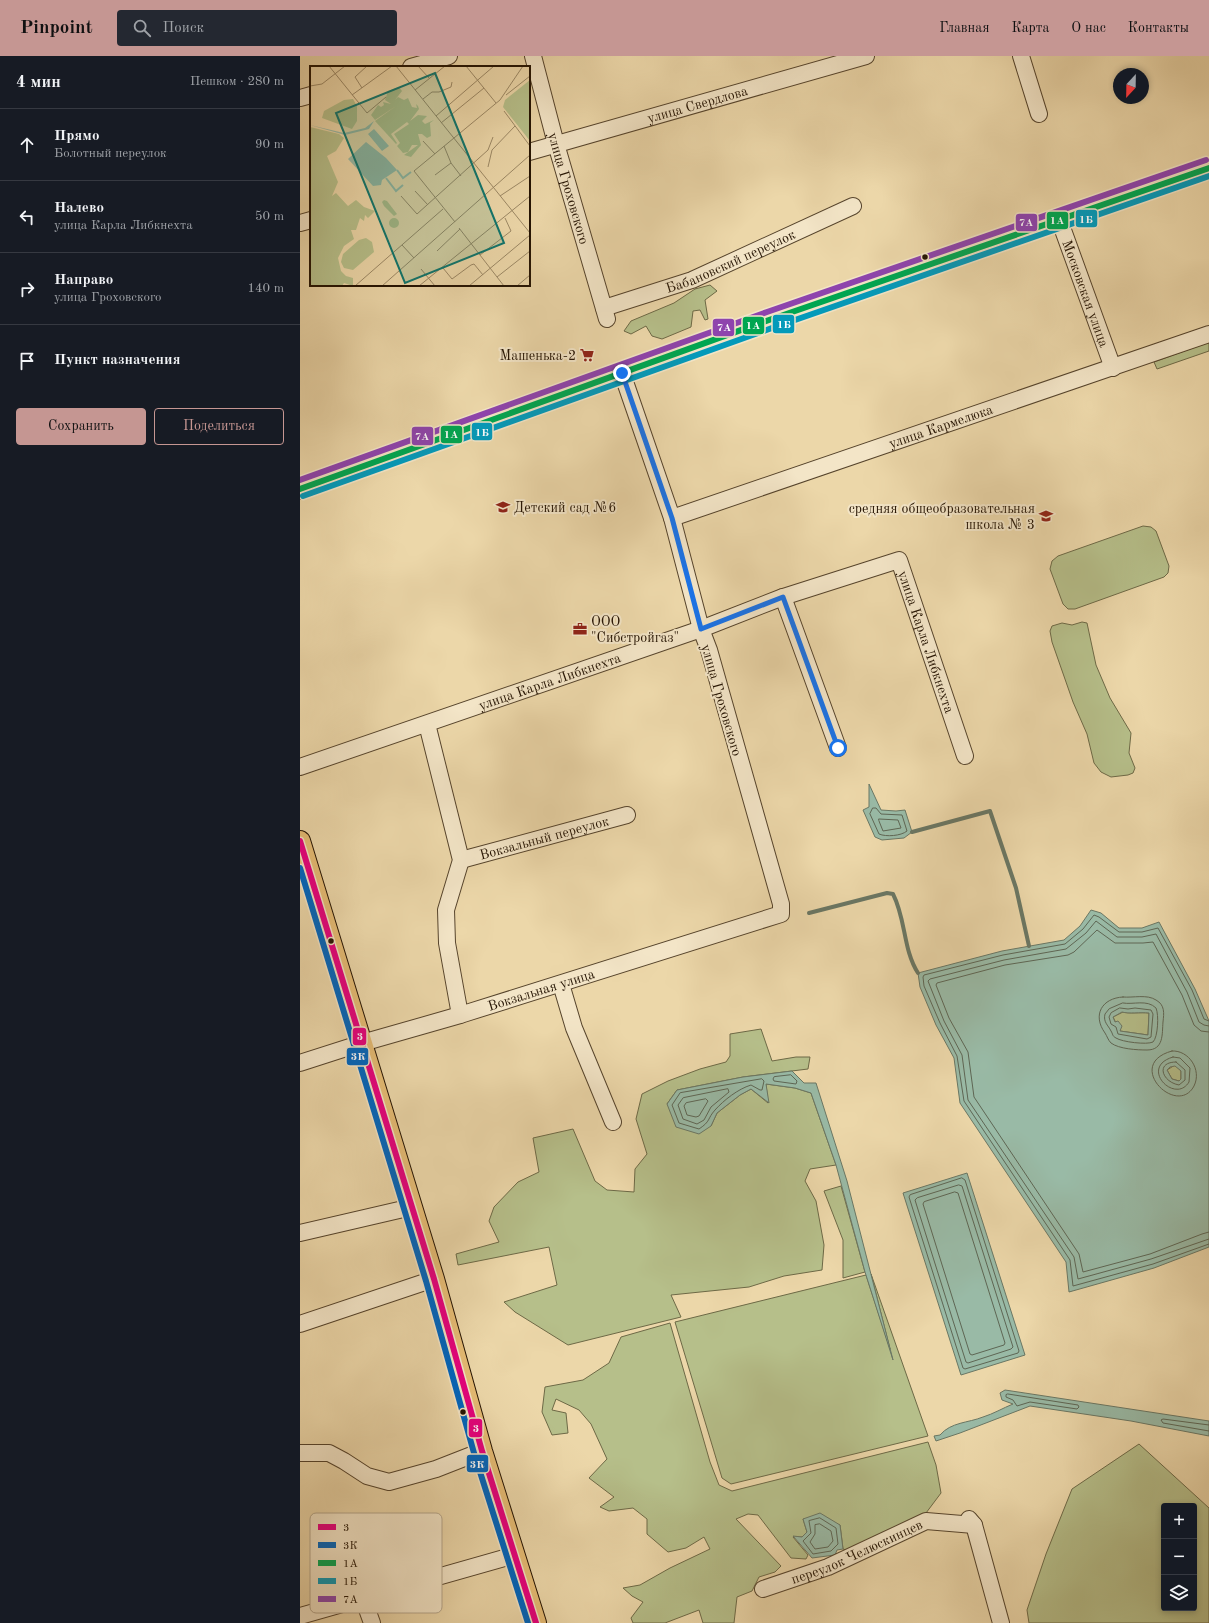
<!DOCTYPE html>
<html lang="ru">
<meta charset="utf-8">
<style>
:root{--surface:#171b24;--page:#242831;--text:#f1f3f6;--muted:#9ea1a6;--line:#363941;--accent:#c59692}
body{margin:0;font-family:"Old Standard TT",serif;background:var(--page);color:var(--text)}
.controls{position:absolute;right:12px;bottom:12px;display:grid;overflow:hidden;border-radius:4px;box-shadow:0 2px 6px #0003}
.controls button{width:36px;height:36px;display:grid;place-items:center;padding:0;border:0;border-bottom:1px solid var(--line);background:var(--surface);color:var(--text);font:20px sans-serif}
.compass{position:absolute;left:813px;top:12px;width:36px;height:36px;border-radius:50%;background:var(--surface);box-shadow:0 2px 6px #0003;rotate:202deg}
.stop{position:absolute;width:12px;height:12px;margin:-9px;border:3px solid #1a73e8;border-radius:50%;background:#fff}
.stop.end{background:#1a73e8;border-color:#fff;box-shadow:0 1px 4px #0008}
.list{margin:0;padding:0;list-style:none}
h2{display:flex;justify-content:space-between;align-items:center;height:52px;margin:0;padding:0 16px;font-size:17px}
h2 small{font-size:13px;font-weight:400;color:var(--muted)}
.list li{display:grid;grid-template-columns:26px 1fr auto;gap:12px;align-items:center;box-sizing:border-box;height:72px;padding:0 16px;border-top:1px solid var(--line)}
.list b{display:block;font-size:15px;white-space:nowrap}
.list p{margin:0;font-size:13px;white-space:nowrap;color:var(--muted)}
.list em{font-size:13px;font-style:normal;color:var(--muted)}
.actions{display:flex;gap:8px;padding:12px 16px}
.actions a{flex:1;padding:9px 0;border:1px solid var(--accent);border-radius:4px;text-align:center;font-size:14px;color:var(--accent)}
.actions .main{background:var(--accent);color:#111}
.icon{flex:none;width:22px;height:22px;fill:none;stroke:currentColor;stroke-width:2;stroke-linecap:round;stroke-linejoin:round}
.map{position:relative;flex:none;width:909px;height:1567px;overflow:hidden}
header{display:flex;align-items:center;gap:24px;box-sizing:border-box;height:56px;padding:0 20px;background:var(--accent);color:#111}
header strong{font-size:19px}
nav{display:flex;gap:22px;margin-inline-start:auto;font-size:14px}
.search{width:280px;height:36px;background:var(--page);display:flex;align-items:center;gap:10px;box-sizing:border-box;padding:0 14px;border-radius:4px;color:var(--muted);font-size:15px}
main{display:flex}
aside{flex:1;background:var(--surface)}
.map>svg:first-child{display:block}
.green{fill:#b6bf8a;stroke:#6d6946;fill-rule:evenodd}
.water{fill:#99baa6;stroke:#6a7764;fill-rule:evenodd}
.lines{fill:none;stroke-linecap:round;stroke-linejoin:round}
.shore{stroke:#5e6654;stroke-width:1}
.stream{stroke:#6a7764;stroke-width:4}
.minor-casing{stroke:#56442c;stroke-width:18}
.major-casing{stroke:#241302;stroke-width:22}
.minor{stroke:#f3e5c7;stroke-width:16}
.major{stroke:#e6bc74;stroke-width:20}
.bus-1-casing{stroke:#f3e5c7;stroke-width:9}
.bus-2-casing{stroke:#f3e5c7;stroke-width:9}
.bus-3-casing{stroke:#f3e5c7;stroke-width:9}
.bus-4-casing{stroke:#f3e5c7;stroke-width:9}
.bus-5-casing{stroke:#f3e5c7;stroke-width:9}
.bus-1{stroke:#e5007d;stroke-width:6}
.bus-2{stroke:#0065bd;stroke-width:6}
.bus-3{stroke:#00a651;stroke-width:6}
.bus-4{stroke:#049aba;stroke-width:6}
.bus-5{stroke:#8e44ad;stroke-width:6}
.route{stroke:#1a73e8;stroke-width:5}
.bus-dot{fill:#241302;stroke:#f3e5c7;stroke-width:1.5}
.labels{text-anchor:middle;stroke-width:4;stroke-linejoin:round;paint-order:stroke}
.street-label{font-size:14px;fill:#241302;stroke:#f3e5c7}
.poi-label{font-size:14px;fill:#241302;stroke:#f3e5c7;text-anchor:end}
.inset-river{fill:none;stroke:#99baa6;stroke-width:2}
.inset-road{fill:none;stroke:#9c8966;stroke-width:1}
.view{fill:#0f766e;fill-opacity:0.15;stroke:#0f766e;stroke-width:2}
.inset-edge{fill:none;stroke:#241302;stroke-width:2}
.key{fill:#f3e5c7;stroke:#b5a68c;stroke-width:1}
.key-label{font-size:11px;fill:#241302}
.line-badge{stroke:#f3e5c7;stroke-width:1.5}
.badge-label{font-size:11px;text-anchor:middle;font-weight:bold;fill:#fff}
</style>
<header>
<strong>Pinpoint</strong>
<div class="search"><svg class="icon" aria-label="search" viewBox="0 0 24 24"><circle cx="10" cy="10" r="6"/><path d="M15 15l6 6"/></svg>Поиск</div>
<nav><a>Главная</a><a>Карта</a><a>О нас</a><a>Контакты</a></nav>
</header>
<main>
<aside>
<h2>4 мин<small>Пешком · 280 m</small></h2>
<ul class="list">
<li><svg class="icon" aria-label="ahead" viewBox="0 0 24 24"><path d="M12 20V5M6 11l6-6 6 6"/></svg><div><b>Прямо</b><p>Болотный переулок</p></div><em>90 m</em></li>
<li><svg class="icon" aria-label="left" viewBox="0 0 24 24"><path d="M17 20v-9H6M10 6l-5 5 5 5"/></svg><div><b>Налево</b><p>улица Карла Либкнехта</p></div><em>50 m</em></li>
<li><svg class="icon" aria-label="right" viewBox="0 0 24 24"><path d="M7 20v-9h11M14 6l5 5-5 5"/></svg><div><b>Направо</b><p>улица Гроховского</p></div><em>140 m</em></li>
<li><svg class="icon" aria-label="arrive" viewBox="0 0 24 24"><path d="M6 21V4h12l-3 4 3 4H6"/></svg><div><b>Пункт назначения</b></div></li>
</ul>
<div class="actions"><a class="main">Сохранить</a><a>Поделиться</a></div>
</aside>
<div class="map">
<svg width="909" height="1567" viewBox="0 0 909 1567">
<rect width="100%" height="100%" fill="#ecd7a9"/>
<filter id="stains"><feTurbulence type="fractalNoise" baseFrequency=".005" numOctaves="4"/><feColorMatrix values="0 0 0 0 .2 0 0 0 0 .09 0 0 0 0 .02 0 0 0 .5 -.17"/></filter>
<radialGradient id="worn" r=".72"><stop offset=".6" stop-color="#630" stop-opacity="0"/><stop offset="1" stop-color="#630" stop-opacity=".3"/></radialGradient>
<g class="green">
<path d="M410 229 417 235 405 244 408 263 405 264 400 254 393 255 391 271 362 283 352 280 346 270 331 278 324 275 331 265 374 247 395 233Z"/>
<path d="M909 286V295L857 313 854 306Z"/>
<path d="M843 470 851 471 856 475 869 510 868 517 864 521 775 553H768L763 548 750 513 752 505 758 500Z"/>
<path d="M782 566 787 567 796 609 810 642 831 677 829 697 835 712 833 717 828 719 811 721 801 716 794 707 787 678 773 646 752 586 750 575 752 570 762 567 772 569Z"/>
<path d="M823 956C829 958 841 956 849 957L848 979 820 975 813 961Z"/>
<path d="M461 973 472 1005 496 1001H510L508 1013 443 1021 377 1034 367 1048 411 1070 417 1057 440 1039 451 1033 468 1047 466 1028 495 1032 511 1037 536 1109 510 1113 505 1125 516 1145 524 1189 522 1214 484 1220 449 1231 371 1239 381 1261 268 1289 215 1256 204 1246 257 1229 249 1191 158 1209 156 1198 199 1186 189 1165 194 1151 218 1126 239 1116 233 1082 273 1073 295 1125 307 1134 334 1136 335 1113 347 1098 336 1063 342 1038 368 1025 400 1013 426 1006 430 1000V978Z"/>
<path d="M875 1009 881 1015V1023L879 1025 872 1023 867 1014Z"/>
<path d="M541 1130 565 1216 543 1222V1184L524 1135Z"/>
<path d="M571 1218 628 1380 431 1428 422 1422 375 1266 566 1219 590 1293Z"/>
<path d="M370 1267 410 1406 419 1429 432 1435 628 1386 636 1409 641 1437 626 1457 551 1496 543 1493 540 1469 503 1463 507 1476 502 1481H493L508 1499 506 1503 491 1502 458 1459 448 1458 436 1463 481 1510 475 1516 459 1521 452 1535 437 1541 434 1567H403L399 1554 365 1567H333L331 1562 343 1546 332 1540 323 1532 340 1529 370 1512 410 1493 404 1481 386 1492 368 1496 347 1478V1463L333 1452 309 1455 300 1451 314 1441 289 1422 307 1403 291 1368 279 1354 256 1343 252 1354 266 1357 268 1377 252 1379 242 1356 245 1331 283 1324 309 1307 321 1281Z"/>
<path d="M839 1388 909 1452V1567H729L727 1554 746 1498 772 1433ZM864 1450H894V1552H864Z"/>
</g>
<g class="water">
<path d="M569 728 581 754 596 755 605 754 612 776 604 782 582 784 575 781 563 754 569 751Z"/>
<path d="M791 854 801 857 819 872H842L859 866 895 933 909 965V1191L854 1212 769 1236 766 1206 660 1047 654 1002 636 969 620 931 618 917 702 895 764 884 780 870ZM822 956C829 958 840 956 849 957L848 979 820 975 822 970 818 965 815 966 813 961ZM875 1010 881 1015V1023L879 1025 872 1023 867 1014 870 1011Z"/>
<path d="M492 1015 504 1027H516L547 1125 593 1304 565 1216 536 1109 511 1037 495 1032 466 1028 469 1047 451 1033 440 1039 417 1057 411 1070 399 1078 376 1071 367 1048 377 1034 443 1021Z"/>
<path d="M667 1117 725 1299 661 1319 603 1137Z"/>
<path d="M705 1334 909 1365V1380L831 1365 730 1350 660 1377 636 1385 634 1380 640 1379C651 1366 668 1367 683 1361 693 1358 703 1352 713 1348L702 1344 700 1337Z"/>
<path d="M520 1457 540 1469 543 1493 537 1494 535 1499 512 1502 493 1480 502 1481 507 1476 503 1463Z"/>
</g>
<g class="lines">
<g class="shore">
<path d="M573 752H576L581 758 602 759 607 775C601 780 586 781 579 778L570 758Z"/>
<path d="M579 763 598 764 601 772 583 775 579 765Z"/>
<path d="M823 941C833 942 847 938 856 944 865 949 864 957 863 966 862 978 864 994 847 994 837 994 819 993 811 987 808 984 807 980 805 977 792 959 802 942 823 941Z"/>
<path d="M823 947C833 949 847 943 856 952 859 959 858 981 853 986 847 989 822 986 816 982 812 980 813 978 811 975 808 969 803 966 805 958L809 953Z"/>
<path d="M820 952 828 953 835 952 851 954 853 958 851 981 847 983 818 978 816 971 811 968 809 961 811 957Z"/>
<path d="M909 965 904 963 892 934 858 872 842 876H819L799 861 794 859 783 873 765 888 703 899 624 919 623 921 624 930 640 967 657 1000 664 1045 770 1204 773 1230 853 1208 909 1188"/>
<path d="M909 970 904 969 899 966 887 936 856 878 842 881H817L796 865 786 877 766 893 704 904 630 923 628 925 644 965 662 999 668 1044 774 1201 778 1223 851 1203 909 1183"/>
<path d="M909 976 901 975 894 969 882 939 853 886 843 887H815L797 874 774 896 768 899 705 909 637 927 636 929 649 962 668 996 674 1041 779 1198 783 1216 850 1198 902 1178 909 1176"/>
<path d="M872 995C889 994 902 1014 894 1030 877 1062 823 1008 872 995Z"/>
<path d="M873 1001 880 1002 890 1012 889 1026C875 1049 838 1011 873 1001Z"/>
<path d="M876 1006 885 1014V1024L879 1029C862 1026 855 1006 876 1006Z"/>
<path d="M491 1019 497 1025 496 1028 474 1025 473 1023 474 1021Z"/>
<path d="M462 1023 464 1025 462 1034H460L451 1029C438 1033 424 1044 415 1054 407 1063 411 1065 399 1073L379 1067 372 1049 380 1037Z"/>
<path d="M428 1033 429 1036 411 1051 404 1064 397 1068 383 1063 378 1049 383 1042Z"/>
<path d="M406 1043 408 1045 399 1060 396 1061 387 1059 384 1050 386 1047Z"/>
<path d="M662 1122 665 1124 719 1295 718 1297 665 1313 663 1312 609 1141 610 1139Z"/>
<path d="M659 1129 662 1130 713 1291 711 1293 668 1307 666 1306 615 1144 617 1142Z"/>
<path d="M655 1136 658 1137 705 1287 704 1289 672 1299 670 1298 623 1148 624 1146Z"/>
<path d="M708 1338 778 1349 779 1351 777 1353 730 1346 717 1350 713 1344 706 1341V1339Z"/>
<path d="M909 1369 863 1363 861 1364 863 1367 909 1375"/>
<path d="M520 1462 536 1472 538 1488 531 1495 513 1498 503 1485 511 1477 509 1465Z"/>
<path d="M520 1468 531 1475 533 1485 528 1491 515 1493 510 1486 515 1478V1469Z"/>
</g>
<g class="stream">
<path d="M612 776 690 755 716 832 729 890"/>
<path d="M509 857 587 837 593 838C606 863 603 894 618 917"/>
</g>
<defs>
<g id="minor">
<path id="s1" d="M233 0 256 88 307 263"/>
<path d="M721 0 739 58"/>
<path d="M111 11 149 0"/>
<path d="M0 42 11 39"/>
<path id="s2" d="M229 96 566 0"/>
<path id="s3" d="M759 163 813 312"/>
<path d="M0 167 11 164"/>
<path id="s4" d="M304 252 392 224 553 150"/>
<path id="s5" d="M372 462 909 278"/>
<path d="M483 541 538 692"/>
<path d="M127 668 161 804 146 854 147 887 160 959"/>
<path id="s6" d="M0 711 401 573 483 541 599 504 665 700"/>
<path id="s7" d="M161 804 327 759"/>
<path d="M261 928 274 972 313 1066"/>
<path id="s8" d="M0 1007 62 987 160 959 481 858V848L409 594 401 573 372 462 322 317"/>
<path d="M0 1177 112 1151"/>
<path d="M0 1268 134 1223"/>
<path d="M0 1397H29L44 1405 67 1420 89 1426 136 1413 182 1395"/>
<path d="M669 1463 674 1469 701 1567"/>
<path id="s9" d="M463 1533 528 1511 626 1465 674 1469"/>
<path d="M63 1542 72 1567"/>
<path d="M0 1560 215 1499"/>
</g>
<g id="major">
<path d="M0 433C107 392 216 355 323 316 518 246 713 179 909 112"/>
<path d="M0 785 134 1223 182 1395 236 1567"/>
</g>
</defs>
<use href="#minor" class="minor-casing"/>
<use href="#major" class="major-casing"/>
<use href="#minor" class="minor"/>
<use href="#major" class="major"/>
<defs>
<path id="bus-1" d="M0 785 134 1223 182 1395 236 1567"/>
<path id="bus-2" d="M0 812 126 1225 174 1397 228 1567"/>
<path id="bus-3" d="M0 433 469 264 909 112"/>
<path id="bus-4" d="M3 440 472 272 909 120"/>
<path id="bus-5" d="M0 424 467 256 906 104"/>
</defs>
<use href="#bus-1" class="bus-1-casing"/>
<use href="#bus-2" class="bus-2-casing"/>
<use href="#bus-3" class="bus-3-casing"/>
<use href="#bus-4" class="bus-4-casing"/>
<use href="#bus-5" class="bus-5-casing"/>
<use href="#bus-1" class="bus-1"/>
<use href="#bus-2" class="bus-2"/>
<use href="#bus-3" class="bus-3"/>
<use href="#bus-4" class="bus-4"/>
<use href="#bus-5" class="bus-5"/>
</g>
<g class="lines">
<path class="route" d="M322 317 372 462 401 573 483 541 538 692"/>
</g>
<defs>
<symbol id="supermarket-bare" viewBox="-9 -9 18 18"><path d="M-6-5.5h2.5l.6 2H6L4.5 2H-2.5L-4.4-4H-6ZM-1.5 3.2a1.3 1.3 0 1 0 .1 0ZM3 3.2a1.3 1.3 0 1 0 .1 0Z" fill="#8f2418" stroke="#f3e5c7" stroke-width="2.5" paint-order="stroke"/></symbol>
<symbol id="school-bare" viewBox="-9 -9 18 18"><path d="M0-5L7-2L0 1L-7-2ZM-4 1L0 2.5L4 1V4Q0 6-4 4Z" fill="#8f2418" stroke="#f3e5c7" stroke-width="2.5" paint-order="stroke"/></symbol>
<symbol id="office-bare" viewBox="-9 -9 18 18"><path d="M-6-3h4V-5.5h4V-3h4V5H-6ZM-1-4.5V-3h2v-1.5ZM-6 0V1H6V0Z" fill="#8f2418" stroke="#f3e5c7" stroke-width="2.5" paint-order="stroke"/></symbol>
</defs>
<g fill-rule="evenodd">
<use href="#supermarket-bare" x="277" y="289" width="20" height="20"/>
<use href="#school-bare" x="193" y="441" width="20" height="20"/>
<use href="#school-bare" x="736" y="450" width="20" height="20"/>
<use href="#office-bare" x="270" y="563" width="20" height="20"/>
</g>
<g class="bus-dot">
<circle cx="625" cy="201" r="3.5"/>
<circle cx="31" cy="885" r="3.5"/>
<circle cx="163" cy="1356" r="3.5"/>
</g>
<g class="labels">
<g class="street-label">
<text dy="5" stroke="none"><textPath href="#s2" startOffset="175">улица Свердлова</textPath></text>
<text dy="5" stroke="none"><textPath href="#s1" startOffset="137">улица Гроховского</textPath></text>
<text dy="5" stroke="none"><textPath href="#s4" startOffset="135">Бабановский переулок</textPath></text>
<text dy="5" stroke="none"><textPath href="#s3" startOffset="79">Московская улица</textPath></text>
<text dy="5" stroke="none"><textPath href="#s5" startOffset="284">улица Кармелюка</textPath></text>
<text dy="5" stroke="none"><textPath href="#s6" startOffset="720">улица Карла Либкнехта</textPath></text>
<text dy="5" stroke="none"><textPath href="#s6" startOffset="264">улица Карла Либкнехта</textPath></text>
<text transform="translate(422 644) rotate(74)" y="5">улица Гроховского</text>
<text dy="5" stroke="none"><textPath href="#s7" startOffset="86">Вокзальный переулок</textPath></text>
<text dy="5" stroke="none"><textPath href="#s8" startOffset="252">Вокзальная улица</textPath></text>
<text dy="5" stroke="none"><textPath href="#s9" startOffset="101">переулок Челюскинцев</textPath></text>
</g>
<g class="poi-label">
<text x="276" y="304">Машенька-2</text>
<text x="214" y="456" text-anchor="start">Детский сад №6</text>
<text x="735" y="457">средняя общеобразовательная<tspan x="735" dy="16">школа № 3</tspan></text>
<text x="291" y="570" text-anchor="start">ООО<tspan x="291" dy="16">"Сибстройгаз"</tspan></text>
</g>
</g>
<g transform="translate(10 10)">
<rect width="220" height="220" fill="#ecd7a9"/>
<path d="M220 14V75L193 41 195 34ZM89 21 92 25 85 34 88 31 94 34 98 32 102 41 107 42 106 38 108 40 109 43 100 55 108 49 117 50 112 55 115 58 124 54 120 57 121 70 117 72 112 68H108L111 79 101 91 94 89 108 79H102L98 86 93 87 87 80 90 77 84 68 99 58 97 56 81 68 87 77 86 78 65 55 86 40 65 54 61 49 68 39 71 41 74 39 73 36 81 38 75 34 78 25ZM43 33 47 40V55L42 63 12 52 14 45 34 34ZM0 61 29 68 34 72 26 85 17 90 28 116 22 130 26 127 38 140 46 134 54 141 65 145 58 152 55 149 54 155 50 152 46 164H41L44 173 34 180 28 192 31 205 36 210 43 212V220L34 217 32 220H0ZM74 134 77 135 87 148 84 150 74 140 72 136ZM79 157a5 5 0 1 1 10 0a5 5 0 1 1-10 0ZM56 172 62 176 64 186 43 204 34 202 31 196 33 188 49 174Z" fill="#b6bf8a"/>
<path d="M64 55 59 63 35 69 0 59 34 67 55 62ZM64 63 79 80 72 85 58 68ZM56 76 76 92 87 104 72 114 71 119 63 120 38 93Z" fill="#99baa6"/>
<path class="inset-river" d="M87 104 93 112 101 106M76 112 86 125 93 119"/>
<path class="inset-road" d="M19 0 57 47M86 0 220 167M108 0 119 12M156 0 186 37M0 20 12 18 35 0M52 22 45 11 57 0M105 24 135 0M42 29 82 0M196 29 220 10M113 33 122 26H129L141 21 142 16M194 45 220 80M57 47 76 31M126 50 184 0M131 57 174 22M113 75 125 88M134 80 141 97 151 110M178 101 182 84 205 60M125 109 141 97M105 125 118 139M91 130 107 148 178 84 183 71M190 130 220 110M145 156 104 105 190 34 213 0M149 162 194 220M92 179 104 192M127 185 150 163M170 189 201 165 195 152M133 202 142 213 161 199 164 198 173 209M111 203 125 220M187 211 220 185M45 220 133 143M72 220 220 89M109 220 220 130M159 220 220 169M207 220 220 209"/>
<path class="view" d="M125 7 194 177 95 217 26 47Z"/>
<rect width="220" height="220" class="inset-edge"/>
</g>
<rect x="10" y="1457" width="132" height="100" rx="6" class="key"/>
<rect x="18" y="1468" width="18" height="6" fill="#e5007d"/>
<rect x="18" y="1486" width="18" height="6" fill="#0065bd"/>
<rect x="18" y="1504" width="18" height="6" fill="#00a651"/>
<rect x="18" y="1522" width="18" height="6" fill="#049aba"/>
<rect x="18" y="1540" width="18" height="6" fill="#8e44ad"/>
<g class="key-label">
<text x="43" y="1475">3</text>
<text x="43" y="1493">3К</text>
<text x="43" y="1511">1А</text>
<text x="43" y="1529">1Б</text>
<text x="43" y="1547">7А</text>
</g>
<g class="line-badge">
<rect x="775" y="153" width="23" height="19" rx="4" fill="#049aba"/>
<rect x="746" y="155" width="23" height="19" rx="4" fill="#00a651"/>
<rect x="715" y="157" width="23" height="19" rx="4" fill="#8e44ad"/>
<rect x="472" y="258" width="23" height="20" rx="4" fill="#049aba"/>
<rect x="442" y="260" width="23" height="19" rx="4" fill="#00a651"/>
<rect x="412" y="262" width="23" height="19" rx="4" fill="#8e44ad"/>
<rect x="171" y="366" width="22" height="19" rx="4" fill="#049aba"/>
<rect x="140" y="369" width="23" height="19" rx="4" fill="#00a651"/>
<rect x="111" y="370" width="23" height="20" rx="4" fill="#8e44ad"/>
<rect x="52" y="971" width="15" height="19" rx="4" fill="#e5007d"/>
<rect x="46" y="991" width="23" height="19" rx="4" fill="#0065bd"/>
<rect x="168" y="1362" width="15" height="20" rx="4" fill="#e5007d"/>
<rect x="166" y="1398" width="23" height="19" rx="4" fill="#0065bd"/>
</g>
<g class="badge-label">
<text x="786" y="167">1Б</text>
<text x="757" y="168">1А</text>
<text x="726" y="170">7А</text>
<text x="484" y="272">1Б</text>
<text x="453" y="273">1А</text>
<text x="424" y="275">7А</text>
<text x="182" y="380">1Б</text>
<text x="151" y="382">1А</text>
<text x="122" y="384">7А</text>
<text x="60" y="984">3</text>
<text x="58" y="1004">3К</text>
<text x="176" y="1376">3</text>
<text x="177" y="1412">3К</text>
</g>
<rect width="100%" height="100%" filter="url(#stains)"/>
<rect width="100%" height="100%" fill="url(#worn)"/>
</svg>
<div class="controls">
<button>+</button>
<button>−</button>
<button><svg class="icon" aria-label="layers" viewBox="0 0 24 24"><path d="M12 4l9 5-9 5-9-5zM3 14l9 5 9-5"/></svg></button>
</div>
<svg class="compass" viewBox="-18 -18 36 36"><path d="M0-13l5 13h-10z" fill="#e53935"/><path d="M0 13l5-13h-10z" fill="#9ea1a6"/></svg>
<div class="stop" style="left:538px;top:692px"></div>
<div class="stop end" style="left:322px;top:317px"></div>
</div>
</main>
